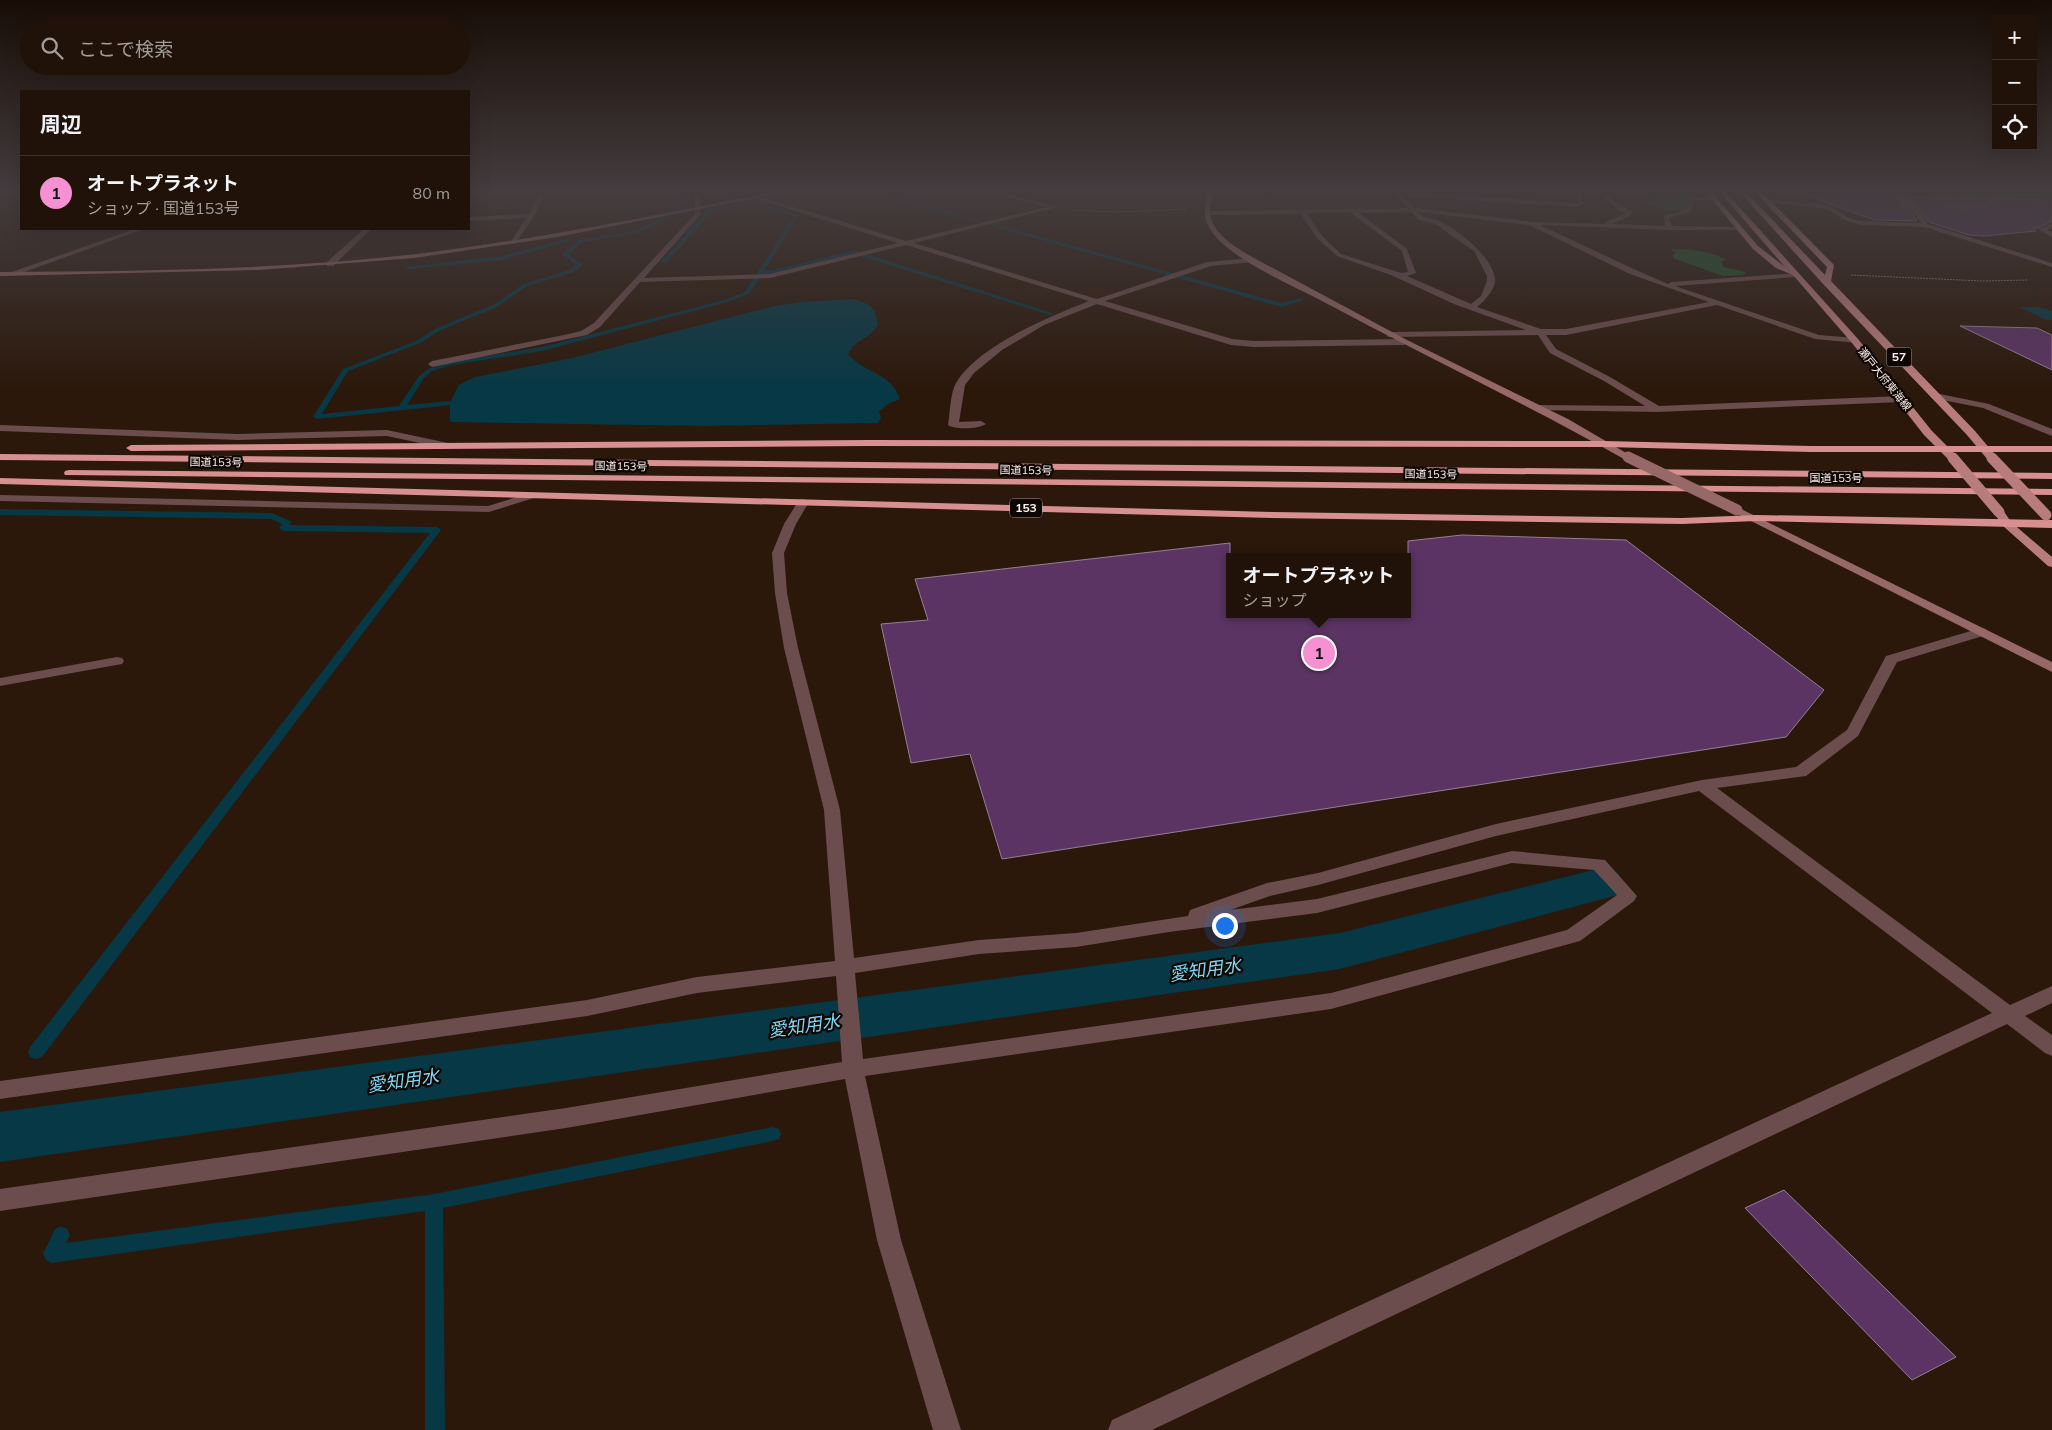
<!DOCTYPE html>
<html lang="ja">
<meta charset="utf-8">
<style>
:root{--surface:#201208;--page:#2d2016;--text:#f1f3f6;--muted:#a29e9c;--line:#3d3229;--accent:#f591d2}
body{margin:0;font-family:Mulish,"Noto Sans JP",sans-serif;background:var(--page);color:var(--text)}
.controls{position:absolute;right:15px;top:15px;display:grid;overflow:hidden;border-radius:0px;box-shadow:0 5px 20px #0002}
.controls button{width:45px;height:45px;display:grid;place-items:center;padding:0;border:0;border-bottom:1px solid var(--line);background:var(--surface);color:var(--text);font:25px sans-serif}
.you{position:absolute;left:1224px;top:925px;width:18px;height:18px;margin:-12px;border:4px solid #fff;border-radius:50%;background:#1a73e8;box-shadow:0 0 0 8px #1a73e833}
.badge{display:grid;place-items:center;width:32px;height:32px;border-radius:50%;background:var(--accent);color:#111;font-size:16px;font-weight:700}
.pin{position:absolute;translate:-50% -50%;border:2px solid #fff;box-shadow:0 1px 5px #0006}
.popup{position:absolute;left:1226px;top:553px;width:185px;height:65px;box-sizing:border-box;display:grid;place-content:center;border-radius:0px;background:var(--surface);filter:drop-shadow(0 1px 4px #0005);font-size:16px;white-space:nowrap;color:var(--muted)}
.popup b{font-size:19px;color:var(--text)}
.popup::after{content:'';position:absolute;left:50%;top:100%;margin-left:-10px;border:10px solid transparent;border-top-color:var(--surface)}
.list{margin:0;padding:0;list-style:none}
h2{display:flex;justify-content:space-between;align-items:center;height:65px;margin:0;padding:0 20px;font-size:21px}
h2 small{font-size:16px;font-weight:400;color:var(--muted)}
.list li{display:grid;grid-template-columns:32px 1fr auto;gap:15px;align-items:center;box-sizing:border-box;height:75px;padding:0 20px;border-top:1px solid var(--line)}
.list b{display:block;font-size:19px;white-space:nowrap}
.list p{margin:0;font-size:16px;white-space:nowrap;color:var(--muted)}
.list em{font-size:16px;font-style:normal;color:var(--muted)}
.icon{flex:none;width:28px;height:28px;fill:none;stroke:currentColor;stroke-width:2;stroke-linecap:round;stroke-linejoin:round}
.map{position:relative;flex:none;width:2052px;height:1430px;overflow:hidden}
.search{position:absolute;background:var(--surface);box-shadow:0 5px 20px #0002;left:20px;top:20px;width:450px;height:55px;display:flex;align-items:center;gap:12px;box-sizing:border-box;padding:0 18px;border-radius:28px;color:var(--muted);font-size:19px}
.panel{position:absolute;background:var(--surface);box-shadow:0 5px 20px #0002;left:20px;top:90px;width:450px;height:140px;border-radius:0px}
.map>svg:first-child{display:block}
.forest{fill:#1c5227}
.water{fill:#063845}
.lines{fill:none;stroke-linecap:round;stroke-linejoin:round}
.stream{fill:#063845;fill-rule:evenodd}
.canal{fill:#063845;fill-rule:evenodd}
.building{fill:#5b3463;stroke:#928095}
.path{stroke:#907f74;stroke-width:1;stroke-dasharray:2 1;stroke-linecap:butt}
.street{fill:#6b4d4d;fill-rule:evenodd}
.secondary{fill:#976868;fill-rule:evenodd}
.primary{fill:#b97c7d;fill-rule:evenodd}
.highway{fill:#d88f90;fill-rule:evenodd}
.secondary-bridge{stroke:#976868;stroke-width:11}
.primary-bridge{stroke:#b97c7d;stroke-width:11}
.labels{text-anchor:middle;stroke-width:4.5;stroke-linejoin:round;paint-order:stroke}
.far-street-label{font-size:11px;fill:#fff1e9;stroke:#0d0603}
.shield{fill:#0d0603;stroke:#b6aaa4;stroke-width:1}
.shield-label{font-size:12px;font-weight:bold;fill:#fff1e9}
.near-water-label{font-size:18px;font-style:italic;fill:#7cd8f5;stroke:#0d0603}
</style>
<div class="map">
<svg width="2052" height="1430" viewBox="0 0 2052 1430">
<rect width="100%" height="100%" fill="#2b180b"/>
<g class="forest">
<path d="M1920 190H2052V199L2022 201H1941Z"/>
<path d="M1693 193 1698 196C1689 196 1687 202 1685 211 1671 213 1657 209 1644 203L1652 196H1680Z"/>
<path d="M1670 249C1688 249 1711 250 1726 260L1721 262 1724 267 1746 272 1743 275 1723 276 1673 258V254L1677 253Z"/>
</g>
<g class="water">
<path d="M851 299C860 300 872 304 875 313 877 317 876 321 878 325 871 338 855 339 848 354 863 373 892 373 900 399L888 404 879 412 881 417 878 423 707 426 450 422V403L459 385 475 377 572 358 775 306 802 302Z"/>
<path d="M2020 307H2040L2052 311V320H2046Z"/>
</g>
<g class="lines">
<g class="stream">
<path d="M503 190 501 191 469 193V191Z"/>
<path d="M682 190H686L682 207 662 221 637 233 583 242 568 254 583 265 573 272 526 287 497 307 441 330 420 343 348 371 322 414 399 406 419 376 428 369 448 362 542 347 724 300 745 292 794 216 756 203 713 211 666 263 661 262 709 209 808 190H818L762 202 799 215 764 271 778 269 854 250 1055 314 1050 315 854 254 778 273 762 274 749 294 728 302 542 351 451 365 432 371 424 378 407 405 450 401 454 403 453 405 317 419 313 417 343 369 416 341 437 328 493 305 522 285 569 270 576 265 562 254 579 240 634 231 658 219 678 206Z"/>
<path d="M862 190H870L1282 303 1301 298 1304 300 1282 307Z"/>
<path d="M569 238 571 241 502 260 408 269 405 267 502 256Z"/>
<path d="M0 509 272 513 290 521 291 523 290 525 437 527 441 530 42 1057 36 1059 30 1057 28 1052 30 1047 430 533 283 531 279 528 282 524 271 519 0 515Z"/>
<path d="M773 1127 779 1129 781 1134 779 1139 773 1141 443 1208 445 1430H425V1211L52 1263 46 1260 43 1254 55 1229 61 1226 67 1229 70 1235 66 1243 434 1194Z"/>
</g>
<path class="canal" d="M1602 868 1618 873 1624 884 1618 895 1340 969 0 1162V1112L1340 933Z"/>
</g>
<g class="building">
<path d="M1804 190H1881L1910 211 1917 221 1874 220 1803 194Z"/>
<path d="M1893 190H1901L1910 197 2052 200V221L2039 228H2033L2036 231 1984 236 1969 235 1929 222 1910 200Z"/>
<path d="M1960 326 2037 328 2052 335V370Z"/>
<path d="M1462 535 1626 540 1824 690 1786 737 1002 859 970 754 911 763 881 624 928 620 915 579 1230 543V614H1408V541Z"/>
<path d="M1784 1190 1956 1357 1912 1380 1745 1208Z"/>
</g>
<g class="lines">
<g class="path">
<path d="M2040 190 2052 194"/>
<path d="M1945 208H1983L2001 195 2021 190"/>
<path d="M1073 210 1116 212 1187 209"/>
<path d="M1851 275 1983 281 2027 280"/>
</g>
<g class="street">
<path d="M541 190H547L534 216 515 244 510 243 526 218 469 221V217L529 214Z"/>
<path d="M695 190H705L700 192 701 214 644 278 770 274 898 243 753 198 755 195 906 241 1047 207 979 190H990L1058 207 914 243 1097 299 1207 262 1251 258 1255 260 1254 262 1211 266 1105 301 1232 339 1254 341 1404 339 1408 342 1404 345 1254 347 1231 345 1097 304 1044 325 1002 350 974 373 965 385 959 422 981 421 986 424C979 429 955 430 948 425 950 413 950 394 956 383 979 345 1049 317 1089 301L906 245 770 278 640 282 600 327 587 335 432 367 428 364 432 361 564 335 581 331 594 323 695 214Z"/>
<path d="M1424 190H1430L1432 193 1578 203 1574 190H1580L1584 204 1578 207 1403 196 1415 208 1534 222 1605 224 1606 222 1625 214 1603 198 1612 190H1619L1610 198 1632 212 1630 216 1612 224 1665 226 1664 216 1685 210 1691 197H1716L1714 200H1695L1690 212 1669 218 1672 226 1740 227 1742 228V230H1669L1540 225 1636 270 1668 284 1672 282 1798 273V277H1795L1675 286 1819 335 1855 338 1858 339V343L1815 339 1717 305 1566 335H1546L1556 349 1610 377 1659 406 1902 396 1907 399 1902 402 1657 412 1534 410 1532 408 1537 405 1645 406 1604 381 1550 353 1538 335 1388 337 1387 335 1391 332 1526 330 1454 304 1391 275 1337 256 1317 238 1301 214 1207 215 1204 213 1207 211 1408 208 1396 195V193H1424ZM1411 212 1419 220 1435 224 1474 251 1487 276V281L1481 296 1471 304 1407 276 1416 273 1407 249 1359 213ZM1418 212 1529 225 1630 274 1709 302 1566 329H1541L1477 307C1485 300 1496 289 1495 278 1492 257 1458 229 1439 221 1431 217 1425 220 1418 212ZM1307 213H1351L1402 251 1408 272 1401 273 1341 254 1322 236Z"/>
<path d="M1883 190C1901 190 1919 209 1928 224L2052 263V267L1924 227 1861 225 1845 220 1827 209 1764 202 1767 200 1814 203 1829 206 1849 218 1861 221 1921 223 1911 210Z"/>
<path d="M2052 223V228L2047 230 2052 232V237L2039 230Z"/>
<path d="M135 229H144L13 276 6 274Z"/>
<path d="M364 229H371L333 266H327V262Z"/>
<path d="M1935 393 1989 404 2052 429V436L1983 408 1932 398 1930 396Z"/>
<path d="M0 425 238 434 387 430 448 443 453 446 448 449 387 436 238 440 0 431Z"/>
<path d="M533 492 539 495 537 497 489 512 0 501V495L488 506Z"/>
<path d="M803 499 809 502 796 524 784 553 787 593 798 648 840 810 854 958 979 940 1076 933 1188 916 1190 910 1267 883 1318 873 1496 824 1702 780 1796 767 1847 730 1886 656 1981 628 1986 629 1988 632 1986 635 1897 662 1858 736 1806 776 1717 788 2010 1005 2052 986V1003L2025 1016 2052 1035V1056L2045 1053 2007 1024 1152 1430H1108L1112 1420 1992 1013 1699 791 1496 836 1318 885 1270 896 1230 910 1317 899 1512 851 1605 860 1637 896 1634 901 1580 941 1331 1009 865 1076 901 1240 961 1430H933L877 1240 845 1079 566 1128 0 1211V1189L566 1108 842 1062 836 976 697 993 587 1016 0 1099V1081L587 1000 697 977 835 961 824 810 784 648 775 593 772 553 784 524 799 500ZM1512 863 1594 870 1617 895 1567 930 1331 993 863 1059 855 973 979 954 1076 947 1169 932 1317 913Z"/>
<path d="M117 657 122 658 124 661 122 664 0 686V678Z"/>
</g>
<g class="secondary">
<path d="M784 190H797L557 237 414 258 259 270 0 276V272C139 271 278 270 416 254 540 239 662 214 784 190Z"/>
<path d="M1208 190H1214C1213 198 1209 206 1210 214 1213 235 1237 248 1254 258L1407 340 1568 419 1633 457 1632 459H1624C1525 403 1422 355 1322 301 1290 284 1239 263 1215 236 1202 220 1204 209 1208 190Z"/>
<path d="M1737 507 2052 662V672L1733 512 1731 510Z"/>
</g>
<g class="primary">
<path d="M1704 190H1710L1758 246 1785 267 1718 190H1724L1858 339 1932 431 1957 456 1958 458 1957 460H1949L1924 435 1852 343 1793 275 1776 268 1753 249Z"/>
<path d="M1738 190H1744L1825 275 1827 267 1753 190H1760L1834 265 1831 281 1975 431 1996 456 1997 458 1996 460H1988L1967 435 1824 285Z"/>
<path d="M1999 509 2003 510 2011 522 2052 557V567L2048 566 2003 526 1993 512Z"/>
</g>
<g class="highway">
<path d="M868 440 1605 441 1811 446H2052V452H1811L1605 447 868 446 131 451 126 448 131 445Z"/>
<path d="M0 454 2052 473V479L0 460Z"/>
<path d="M69 470 2052 489V495L65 475 64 473 65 471Z"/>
<path d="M0 478 1273 512 1682 518 1756 515 2052 520V528L1756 521 1682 524 1273 518 0 484Z"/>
</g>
<path class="secondary-bridge" d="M1628 457 1737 510"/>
<g class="primary-bridge">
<path d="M1953 458 1999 512"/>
<path d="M1992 458 2046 515"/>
</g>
</g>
<linearGradient id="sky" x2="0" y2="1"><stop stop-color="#180d06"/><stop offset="0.49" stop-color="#443d3f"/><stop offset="1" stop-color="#443d3f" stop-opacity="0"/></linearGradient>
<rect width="2052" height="390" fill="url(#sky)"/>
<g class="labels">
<g class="far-street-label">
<text transform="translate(1885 379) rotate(51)" y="4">瀬戸大府東海線</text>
<text transform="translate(216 462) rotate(1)" y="4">国道153号</text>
<text transform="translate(621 466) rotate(1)" y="4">国道153号</text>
<text transform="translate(1026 470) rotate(1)" y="4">国道153号</text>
<text transform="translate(1431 474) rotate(1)" y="4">国道153号</text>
<text x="1836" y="482">国道153号</text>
</g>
<g class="shield">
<rect x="1886.5" y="347.5" width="25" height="19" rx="4"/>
<rect x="1010" y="498.5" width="32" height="19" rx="4"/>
</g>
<g class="shield-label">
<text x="1899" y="361">57</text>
<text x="1026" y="512">153</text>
</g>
<g class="near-water-label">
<text transform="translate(1205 970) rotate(-8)" y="6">愛知用水</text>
<text transform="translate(804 1026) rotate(-8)" y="6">愛知用水</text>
<text transform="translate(403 1081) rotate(-8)" y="6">愛知用水</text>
</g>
</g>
</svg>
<div class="controls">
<button>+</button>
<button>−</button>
<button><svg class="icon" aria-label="locate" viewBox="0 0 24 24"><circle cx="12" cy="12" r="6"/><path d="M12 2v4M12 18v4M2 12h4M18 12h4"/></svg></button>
</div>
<div class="you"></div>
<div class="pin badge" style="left:1319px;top:653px">1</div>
<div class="popup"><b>オートプラネット</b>ショップ</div>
<div class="search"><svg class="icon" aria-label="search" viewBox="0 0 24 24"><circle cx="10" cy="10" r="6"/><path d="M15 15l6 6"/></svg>ここで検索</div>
<section class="panel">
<h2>周辺<small></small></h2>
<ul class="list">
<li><span class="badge">1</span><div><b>オートプラネット</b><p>ショップ · 国道153号</p></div><em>80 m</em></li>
</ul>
</section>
</div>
